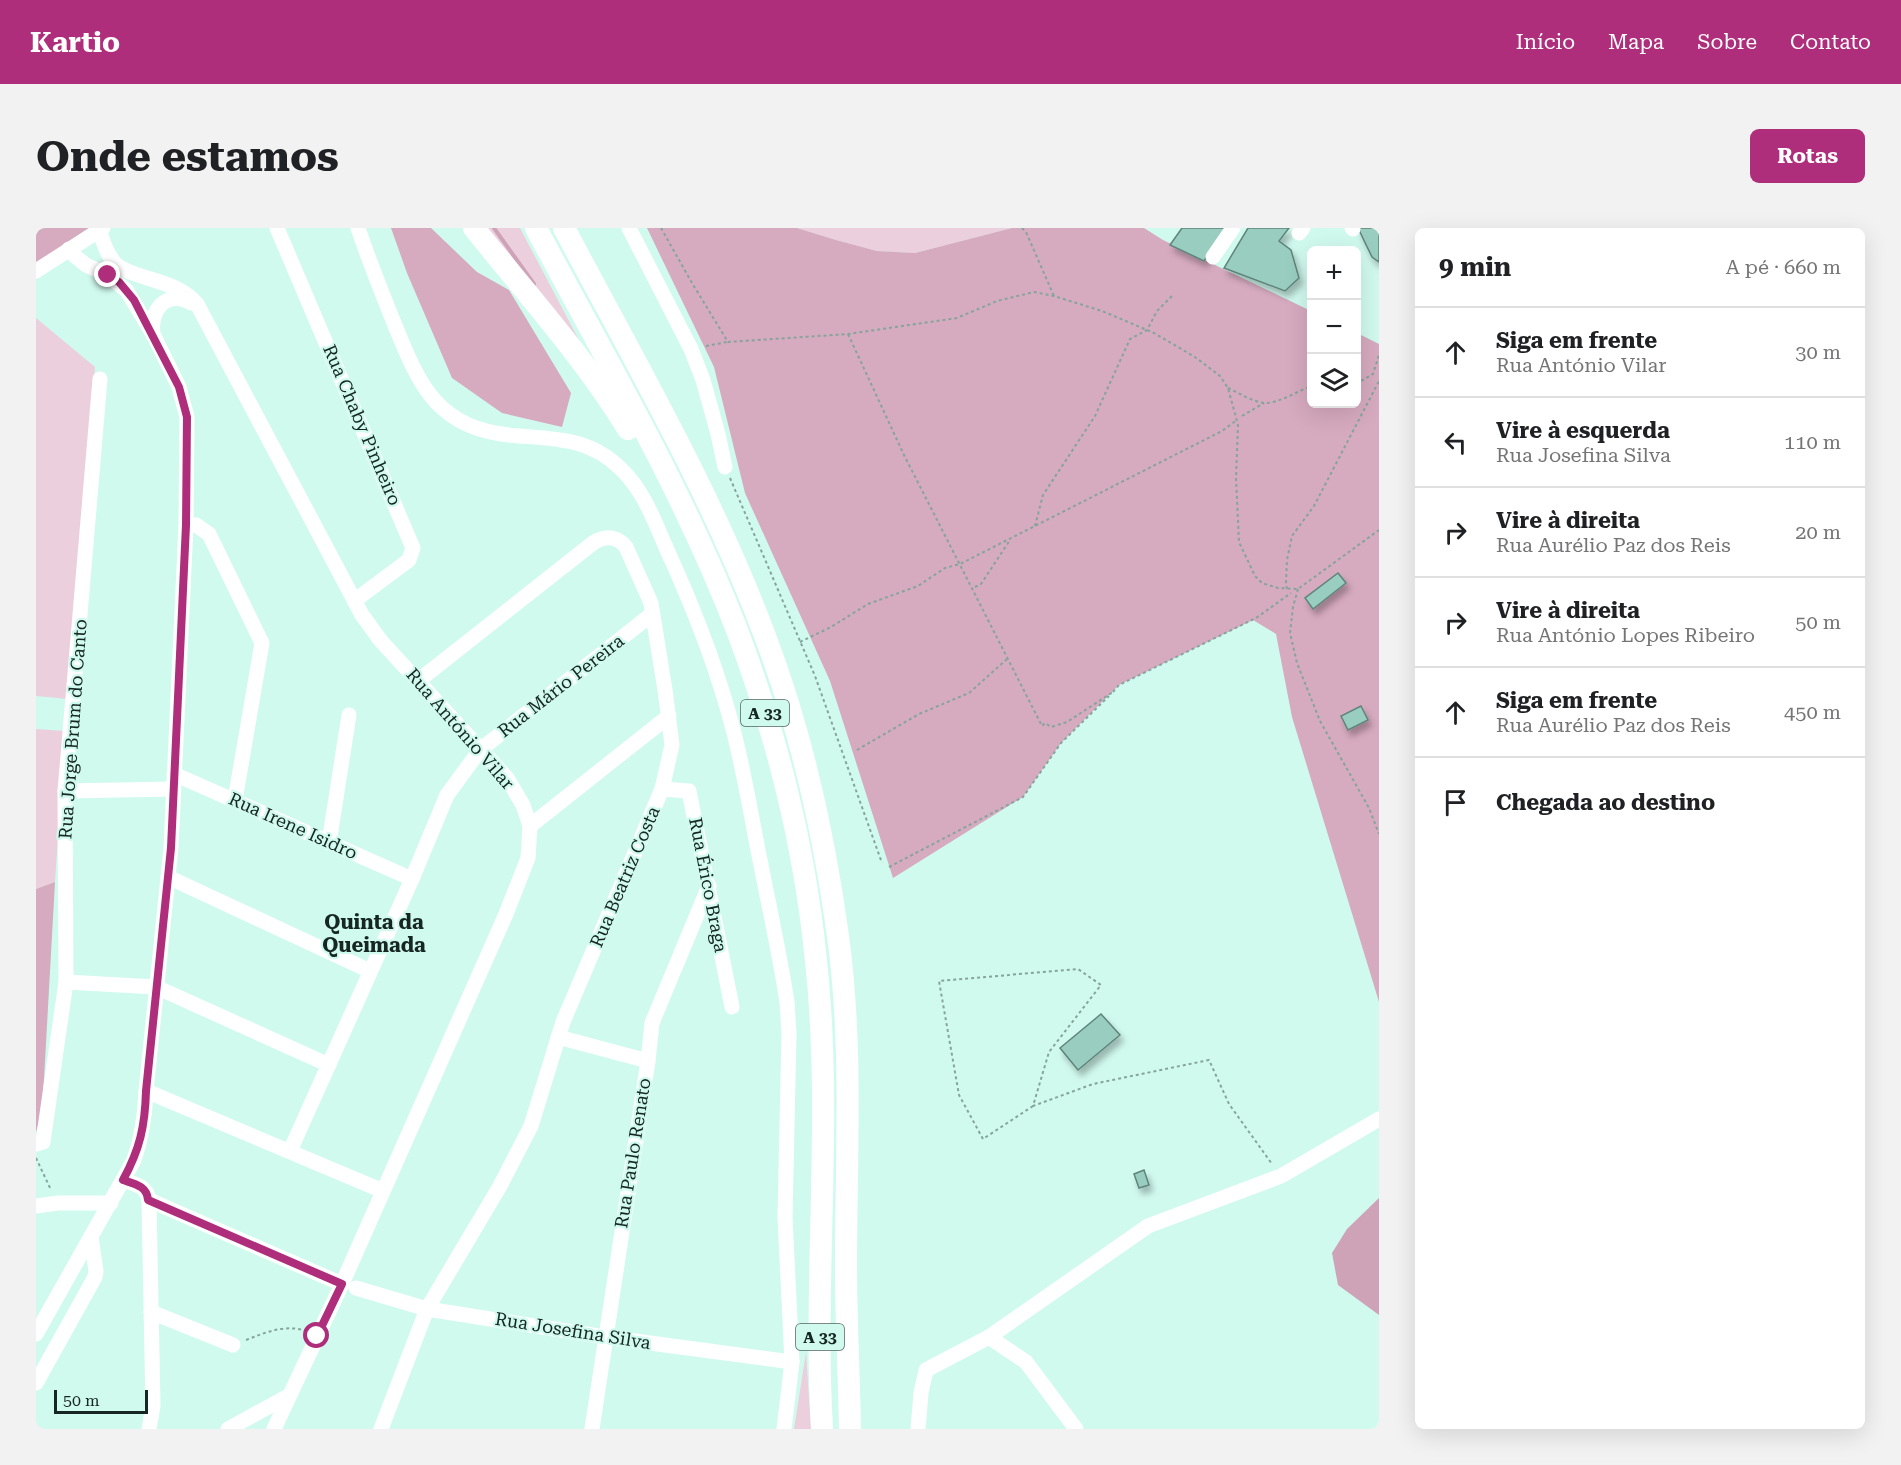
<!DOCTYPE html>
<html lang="pt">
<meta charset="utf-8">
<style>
:root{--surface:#fff;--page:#f2f2f2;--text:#202124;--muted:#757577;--line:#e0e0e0;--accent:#ae2e7b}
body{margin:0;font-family:"Roboto Serif",serif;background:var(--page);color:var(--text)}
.controls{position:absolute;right:18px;top:18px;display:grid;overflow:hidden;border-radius:9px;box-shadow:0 6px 24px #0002}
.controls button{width:54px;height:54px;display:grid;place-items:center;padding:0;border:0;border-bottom:2px solid var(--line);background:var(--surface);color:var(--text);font:30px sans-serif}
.scale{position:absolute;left:18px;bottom:15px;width:94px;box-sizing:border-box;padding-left:6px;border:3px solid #162622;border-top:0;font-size:16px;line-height:21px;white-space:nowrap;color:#162622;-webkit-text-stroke:4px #d1faef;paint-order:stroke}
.stop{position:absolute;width:18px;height:18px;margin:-14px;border:4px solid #ae2e7b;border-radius:50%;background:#fff}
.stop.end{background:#ae2e7b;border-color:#fff;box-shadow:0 2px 6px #0008}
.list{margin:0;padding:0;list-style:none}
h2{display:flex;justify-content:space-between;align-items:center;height:78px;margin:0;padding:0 24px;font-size:26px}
h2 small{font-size:20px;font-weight:400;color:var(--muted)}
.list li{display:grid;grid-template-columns:39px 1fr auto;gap:18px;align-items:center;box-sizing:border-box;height:90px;padding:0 24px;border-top:2px solid var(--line)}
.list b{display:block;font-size:22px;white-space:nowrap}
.list p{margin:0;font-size:20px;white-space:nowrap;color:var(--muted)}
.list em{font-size:20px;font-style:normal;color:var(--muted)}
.icon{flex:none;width:33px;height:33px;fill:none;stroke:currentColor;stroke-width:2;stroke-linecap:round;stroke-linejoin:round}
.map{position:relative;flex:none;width:1343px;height:1201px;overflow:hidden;border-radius:9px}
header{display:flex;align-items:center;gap:36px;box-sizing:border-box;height:84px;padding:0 30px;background:var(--accent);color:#fff}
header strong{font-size:28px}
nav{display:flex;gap:33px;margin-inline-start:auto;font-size:21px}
.intro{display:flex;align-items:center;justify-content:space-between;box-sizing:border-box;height:144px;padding:0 36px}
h1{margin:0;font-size:42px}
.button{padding:15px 27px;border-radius:9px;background:var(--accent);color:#fff;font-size:21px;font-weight:700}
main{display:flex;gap:36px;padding:0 36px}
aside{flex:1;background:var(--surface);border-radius:9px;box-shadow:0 6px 24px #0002}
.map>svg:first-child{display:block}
.green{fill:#eccfdc}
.forest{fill:#d6aabf}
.water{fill:#cea3b8}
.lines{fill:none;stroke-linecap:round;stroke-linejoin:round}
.stream{stroke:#cea3b8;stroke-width:4}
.building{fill:#98cdbf;stroke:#5e847a;stroke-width:1.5;filter:url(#shadow)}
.path{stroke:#85a49c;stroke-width:2;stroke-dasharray:3 3;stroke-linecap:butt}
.minor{stroke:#fff;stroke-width:15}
.highway{stroke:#fff;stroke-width:22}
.route{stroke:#ae2e7b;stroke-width:8}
.labels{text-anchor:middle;stroke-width:4.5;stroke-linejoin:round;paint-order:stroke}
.shield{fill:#d1faef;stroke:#4e6660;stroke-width:1.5}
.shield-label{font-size:16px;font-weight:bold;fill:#162622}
.street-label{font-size:18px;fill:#162622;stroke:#d1faef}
.neighbourhood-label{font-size:20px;font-weight:bold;fill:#162622;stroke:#d1faef}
</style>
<header>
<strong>Kartio</strong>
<nav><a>Início</a><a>Mapa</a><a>Sobre</a><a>Contato</a></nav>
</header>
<div class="intro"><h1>Onde estamos</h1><a class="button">Rotas</a></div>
<main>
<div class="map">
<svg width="1343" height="1201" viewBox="0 0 1343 1201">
<defs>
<filter id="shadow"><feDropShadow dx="3.5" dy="6" stdDeviation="3" flood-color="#0004"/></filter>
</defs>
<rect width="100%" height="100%" fill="#d1faef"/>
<g class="green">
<path d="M445 0H484L553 131Z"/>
<path d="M761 0H976L879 25 841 23 800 12Z"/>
<path d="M0 90 59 139 32 471 0 468Z"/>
<path d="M0 501 29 503 19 654 0 661Z"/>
<path d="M770 1124 775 1201H758Z"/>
</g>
<g class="forest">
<path d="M0 0H53L0 35Z"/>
<path d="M355 0H395L441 44 473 62 535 165 526 199 466 185 416 150 371 45Z"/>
<path d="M611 0H761L800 12 841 23 879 25 976 0H1108L1127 12 1275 83 1276 176H1320L1321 105 1343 116V774L1256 489 1240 406 1217 392 1083 457 1025 515 987 569 857 650 794 453 709 265 678 139Z"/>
<path d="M19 654 8 851 5 888 0 904V661Z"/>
</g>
<path class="water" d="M1343 970V1087L1302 1057 1296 1025 1311 1001Z"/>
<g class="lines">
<path class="stream" d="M458 0 498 56"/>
</g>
<g class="building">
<path d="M1146 0H1190L1168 33 1134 17Z"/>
<path d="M1212 0H1253L1243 13 1255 22 1263 50 1249 63 1188 40Z"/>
<path d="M1322 0H1343V34L1336 29Z"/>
<path d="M1302 345 1310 355 1277 381 1269 370Z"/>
<path d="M1325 478 1332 492 1312 502 1305 488Z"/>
<path d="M1065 786 1084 807 1042 842 1024 820Z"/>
<path d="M1108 942 1113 957 1103 960 1098 946Z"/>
</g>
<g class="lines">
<g class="path">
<path d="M625 0 656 55 692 114 812 106 921 90 961 73 998 64 1018 68 1066 83 1118 105 1159 129 1184 148 1192 160 1202 197 1200 250 1203 314 1219 348 1226 355 1242 360 1262 361 1343 302"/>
<path d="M986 0 990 4 1018 68"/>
<path d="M812 106 868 227 1006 498 1009 495 1015 499 1031 494 1077 464"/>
<path d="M670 118 691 114"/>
<path d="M1320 156 1337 146 1343 127"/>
<path d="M1192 160C1203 165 1217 174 1229 175 1244 175 1261 163 1276 158"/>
<path d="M1206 188 1228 175"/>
<path d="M694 250 779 448 846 635"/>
<path d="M999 298 1007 267 1059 188 1094 111 1111 102 1121 83 1137 67"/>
<path d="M939 359 945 356 974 312"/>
<path d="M1251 361 1250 354 1251 332 1256 308 1278 278 1343 153"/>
<path d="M1262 361 1257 379 1254 405 1261 435 1284 493 1333 580 1343 606"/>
<path d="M764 414 795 399 832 376 882 358 909 340 924 336 1186 203 1201 192"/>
<path d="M1077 464 1083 457 1220 390 1255 365"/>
<path d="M821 522 883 486 933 465 971 431"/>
<path d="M853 639 987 569 1025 515 1073 468"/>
<path d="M997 878 947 911 923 867 903 753 1042 741 1065 757 1013 824 997 878 1057 856 1173 832 1193 876 1236 936"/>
<path d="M0 930 15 962"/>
<path d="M210 1112C231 1104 248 1096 271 1103"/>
</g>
<g class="minor">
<path d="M241 0 377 320 373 332 318 373"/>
<path d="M322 0C332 30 344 60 356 90 384 159 400 202 483 208 523 211 555 211 585 241 609 264 619 295 632 324 659 383 682 442 698 505 709 548 716 593 725 637 734 683 744 728 751 774L753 805 749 989 756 1134 748 1201"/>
<path d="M593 0 655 121 667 152 682 206 689 239"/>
<path d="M1316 0 1317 1"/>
<path d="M63 2C67 13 71 28 80 36 86 42 94 44 102 47 122 54 146 58 161 76L326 387 345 413 471 550 487 577 494 598 492 630 470 686 306 1056 238 1201"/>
<path d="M1263 5 1267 0"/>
<path d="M1177 29 1197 0"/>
<path d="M0 43 67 0"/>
<path d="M117 107C113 83 130 61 155 75"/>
<path d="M150 297H160L173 306 226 415 199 572"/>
<path d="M138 546 376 651"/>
<path d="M626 561 653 563 696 779"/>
<path d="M29 563 137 561"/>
<path d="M494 598 633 488"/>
<path d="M293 615 313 487"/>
<path d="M132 649 334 743"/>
<path d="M30 754 120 759 293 837"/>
<path d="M522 809 612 833"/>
<path d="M110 863 347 963"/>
<path d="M0 916 7 914 30 754 29 563 64 151"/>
<path d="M254 923 376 651 411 567 444 522 616 386"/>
<path d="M87 952C99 956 111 958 113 972L117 1178 113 1201"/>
<path d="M113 972 306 1056"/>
<path d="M0 978 22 975H75"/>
<path d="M320 1060 391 1081 569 1109 756 1134"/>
<path d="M115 1084 197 1117"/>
<path d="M0 1106 98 932C106 909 109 888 110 863L135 620 150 297 151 189 143 159 118 108 91 63 72 47 50 37 40 29 33 21"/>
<path d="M953 1109 1112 998 1245 948 1343 891"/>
<path d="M0 1155 59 1049 60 1043 55 1009"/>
<path d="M192 1201 254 1167"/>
<path d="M345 1201 391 1081 464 958 495 898 527 794 626 561 636 517 629 462 615 375 590 319C581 308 570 307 557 315L382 453"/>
<path d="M556 1201 612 833 616 795 673 658"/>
<path d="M882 1201 885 1165 890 1142 953 1109 990 1134 1040 1201"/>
</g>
<g class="highway">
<path d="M438 0C490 65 548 129 592 201"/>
<path d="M500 0C570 132 647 262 701 402 741 508 769 620 780 733 797 889 777 1045 786 1201"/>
<path d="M528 0C599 134 676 266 729 408 766 505 788 606 802 708 817 817 810 927 810 1037 810 1091 813 1146 814 1201"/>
</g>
</g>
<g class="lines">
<path class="route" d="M72 47 83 54 98 72 143 159 151 189 150 297 135 620 110 863C109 898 104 921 87 952 99 956 111 958 112 972L306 1056 281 1108"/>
</g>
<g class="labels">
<g class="shield">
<rect x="705" y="472" width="48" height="26" rx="4.5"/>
<rect x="760" y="1096" width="48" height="26" rx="4.5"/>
</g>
<g class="shield-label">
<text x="729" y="491">A 33</text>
<text x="784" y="1115">A 33</text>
</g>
<g class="street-label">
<text transform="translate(326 197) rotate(67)" y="6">Rua Chaby Pinheiro</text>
<text transform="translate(525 458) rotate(-38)" y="6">Rua Mário Pereira</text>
<text transform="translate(37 501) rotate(-86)" y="6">Rua Jorge Brum do Canto</text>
<text transform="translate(424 501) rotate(49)" y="6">Rua António Vilar</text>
<text transform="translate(257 598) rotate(24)" y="6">Rua Irene Isidro</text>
<text transform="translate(589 649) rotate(-67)" y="6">Rua Beatriz Costa</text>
<text transform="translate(672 657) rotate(79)" y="6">Rua Érico Braga</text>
<text transform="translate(597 925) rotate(-81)" y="6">Rua Paulo Renato</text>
<text transform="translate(537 1103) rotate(9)" y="6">Rua Josefina Silva</text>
</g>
<g class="neighbourhood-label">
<text x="338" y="701">Quinta da<tspan x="338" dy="23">Queimada</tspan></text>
</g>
</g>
</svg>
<div class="controls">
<button>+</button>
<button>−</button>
<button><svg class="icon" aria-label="layers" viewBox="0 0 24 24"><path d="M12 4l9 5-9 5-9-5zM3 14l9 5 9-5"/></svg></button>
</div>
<div class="scale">50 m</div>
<div class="stop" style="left:281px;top:1108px"></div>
<div class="stop end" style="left:72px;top:47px"></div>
</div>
<aside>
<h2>9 min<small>A pé · 660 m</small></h2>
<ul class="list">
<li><svg class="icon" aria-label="ahead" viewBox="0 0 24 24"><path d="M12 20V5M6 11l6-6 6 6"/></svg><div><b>Siga em frente</b><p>Rua António Vilar</p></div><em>30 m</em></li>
<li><svg class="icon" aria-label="left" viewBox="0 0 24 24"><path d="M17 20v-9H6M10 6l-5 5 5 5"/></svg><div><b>Vire à esquerda</b><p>Rua Josefina Silva</p></div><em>110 m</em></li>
<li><svg class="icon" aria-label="right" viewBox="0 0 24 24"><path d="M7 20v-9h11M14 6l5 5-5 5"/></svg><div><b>Vire à direita</b><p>Rua Aurélio Paz dos Reis</p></div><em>20 m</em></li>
<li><svg class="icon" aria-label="right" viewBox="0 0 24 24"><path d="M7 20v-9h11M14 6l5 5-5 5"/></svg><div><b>Vire à direita</b><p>Rua António Lopes Ribeiro</p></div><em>50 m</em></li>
<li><svg class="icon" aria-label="ahead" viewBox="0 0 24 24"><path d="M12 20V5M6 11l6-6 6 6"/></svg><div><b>Siga em frente</b><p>Rua Aurélio Paz dos Reis</p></div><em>450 m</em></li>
<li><svg class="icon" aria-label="arrive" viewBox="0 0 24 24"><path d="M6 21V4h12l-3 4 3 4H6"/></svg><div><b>Chegada ao destino</b></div></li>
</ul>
</aside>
</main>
